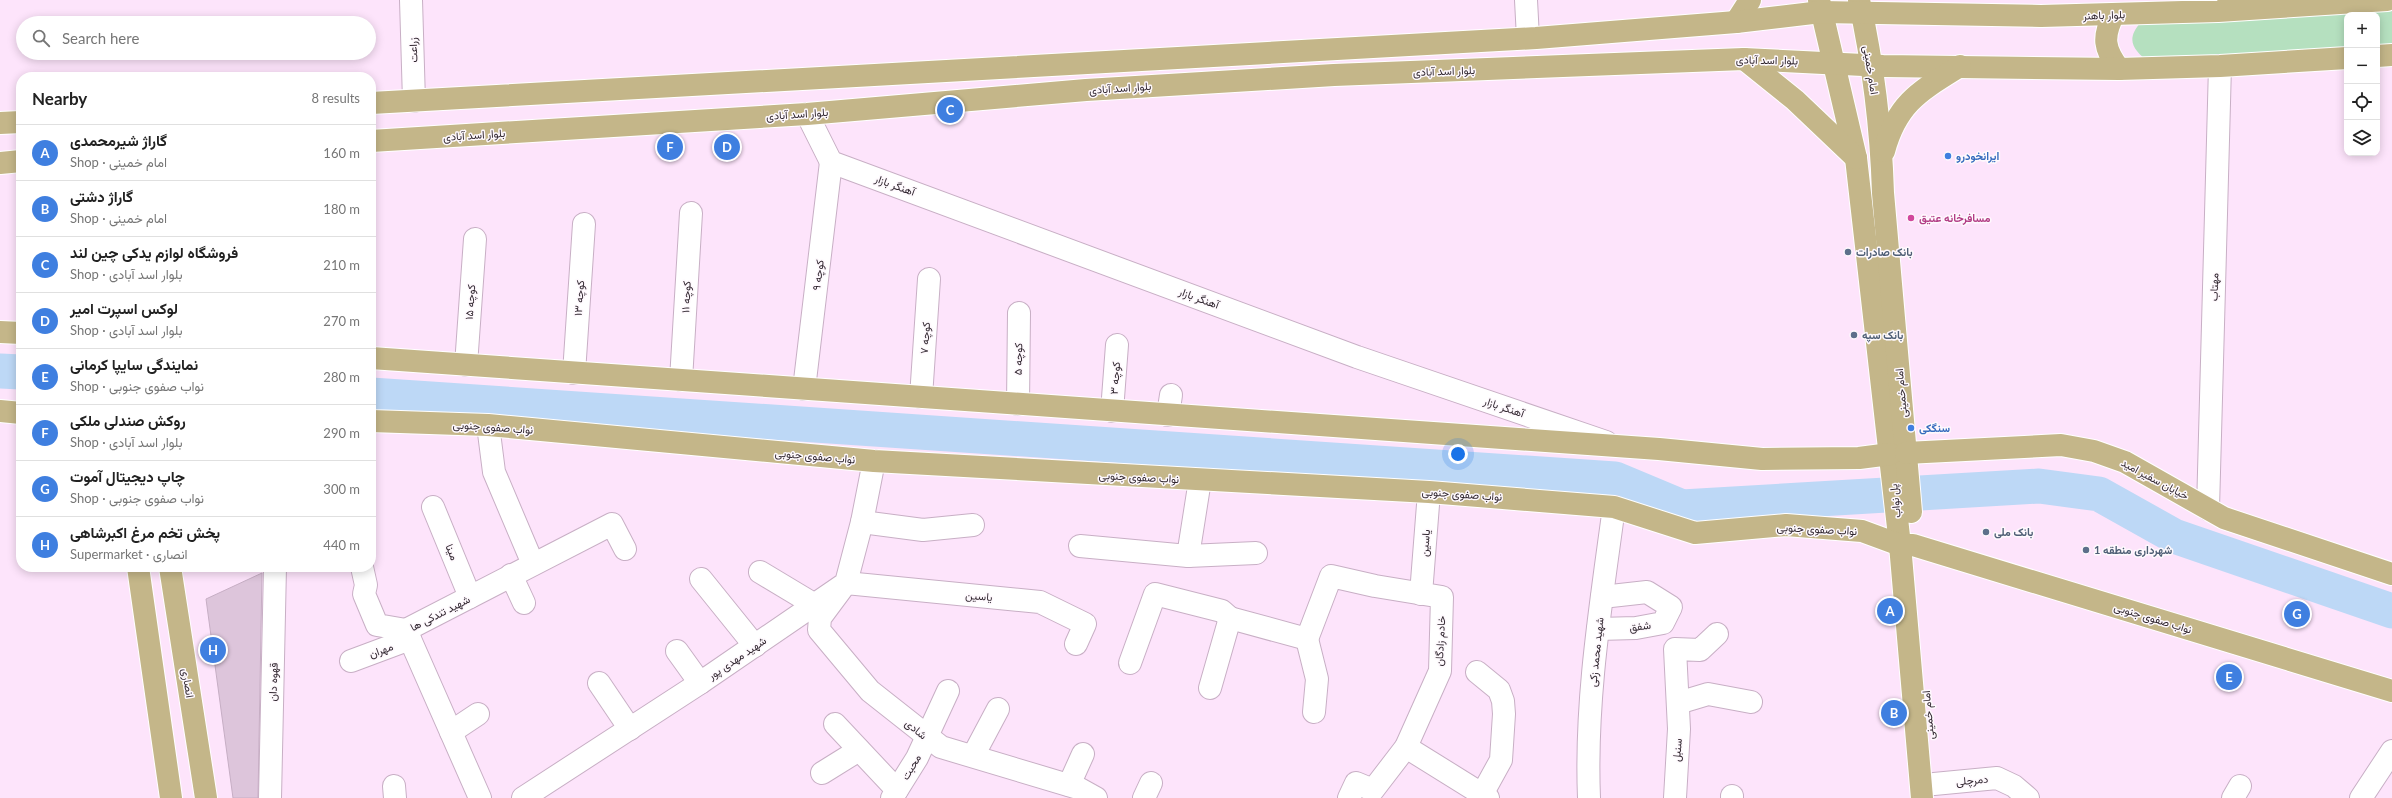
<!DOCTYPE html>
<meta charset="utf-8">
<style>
:root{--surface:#fff;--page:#f6f6f6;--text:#222;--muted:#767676;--line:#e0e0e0;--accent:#1a73e8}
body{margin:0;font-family:Lato,Vazirmatn,sans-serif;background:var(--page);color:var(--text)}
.controls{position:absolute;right:12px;top:12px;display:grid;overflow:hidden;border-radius:8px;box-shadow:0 2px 10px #0003}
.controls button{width:36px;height:36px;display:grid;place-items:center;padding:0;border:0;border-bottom:1px solid var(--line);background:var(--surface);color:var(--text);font:20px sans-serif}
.you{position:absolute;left:1458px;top:454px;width:14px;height:14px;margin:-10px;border:3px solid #fff;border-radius:50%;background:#1a73e8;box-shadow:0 0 0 6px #1a73e833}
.badge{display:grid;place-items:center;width:26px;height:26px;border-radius:50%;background:var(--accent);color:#fff;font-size:13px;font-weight:700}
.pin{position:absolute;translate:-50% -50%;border:2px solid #fff;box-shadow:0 1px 4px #0006}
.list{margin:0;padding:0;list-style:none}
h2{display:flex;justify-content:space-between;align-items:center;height:52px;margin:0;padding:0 16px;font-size:17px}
h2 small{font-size:13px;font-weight:400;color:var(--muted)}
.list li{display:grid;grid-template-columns:26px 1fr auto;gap:12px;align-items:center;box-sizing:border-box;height:56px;padding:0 16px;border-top:1px solid var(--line)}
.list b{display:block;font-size:15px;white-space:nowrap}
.list p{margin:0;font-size:13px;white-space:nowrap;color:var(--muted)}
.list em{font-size:13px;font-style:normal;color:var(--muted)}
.icon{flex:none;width:22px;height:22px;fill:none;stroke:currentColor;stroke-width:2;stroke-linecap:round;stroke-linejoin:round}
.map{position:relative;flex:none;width:2392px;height:798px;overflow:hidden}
.search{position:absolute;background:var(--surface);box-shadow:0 2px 10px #0003;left:16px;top:16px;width:360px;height:44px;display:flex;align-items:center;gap:10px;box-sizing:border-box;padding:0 14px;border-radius:22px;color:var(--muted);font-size:15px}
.panel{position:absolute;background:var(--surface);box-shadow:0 2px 10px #0003;left:16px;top:72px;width:360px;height:500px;border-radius:16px}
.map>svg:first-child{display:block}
.green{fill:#b5e0bf}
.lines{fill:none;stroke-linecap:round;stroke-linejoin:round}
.river{stroke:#bdd8f6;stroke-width:35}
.building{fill:#ddc5db;stroke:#c6aec4}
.minor-casing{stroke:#c8afc5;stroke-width:24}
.major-casing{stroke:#fff;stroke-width:24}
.minor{stroke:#fff;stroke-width:22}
.major{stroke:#c4b689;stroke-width:22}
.shop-dot{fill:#3f7fe0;stroke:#fef9fd;stroke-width:1.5}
.hotel-dot{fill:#d1479c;stroke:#fef9fd;stroke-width:1.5}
.service-dot{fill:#5c6f8a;stroke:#fef9fd;stroke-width:1.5}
.labels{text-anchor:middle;stroke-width:3;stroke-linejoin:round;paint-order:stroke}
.street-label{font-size:11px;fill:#312730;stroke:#fef9fd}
.shop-label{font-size:11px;font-weight:bold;fill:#366cbe;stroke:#fef9fd;text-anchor:start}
.hotel-label{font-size:11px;font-weight:bold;fill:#b23c85;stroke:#fef9fd;text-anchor:start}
.service-label{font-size:11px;font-weight:bold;fill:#4e5e75;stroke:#fef9fd;text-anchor:start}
</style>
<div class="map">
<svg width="2392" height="798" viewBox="0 0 2392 798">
<rect width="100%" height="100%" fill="#fde4fb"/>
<path class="green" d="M2392 0V54L2377 55V15H2347V57L2150 63C2133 50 2125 40 2141 22Z"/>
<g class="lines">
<g class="river">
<path d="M0 371 21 372"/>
<path d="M371 395 1615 479 1682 507 2039 486 2099 494 2174 536 2392 611"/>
</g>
</g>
<path class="building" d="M262 573 258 798H233L206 599Z"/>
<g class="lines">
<defs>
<g id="minor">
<path d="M411 0 414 101"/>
<path d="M1526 0 1528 38"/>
<path d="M807 114 831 162 1357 357 1606 442"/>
<path d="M466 365 475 239"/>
<path d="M574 373 584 224"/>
<path d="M681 380 691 213"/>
<path d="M804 389 831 162"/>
<path d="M921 397 929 279"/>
<path d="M1018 404 1019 313"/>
<path d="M1112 411 1117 345"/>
<path d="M1168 415 1171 395"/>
<path d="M488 425 494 472 533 564"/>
<path d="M433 507 470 597"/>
<path d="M2208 509 2220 66"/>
<path d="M862 522 923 530 973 525"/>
<path d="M1080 546 1188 556 1200 480"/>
<path d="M1188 556 1256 553"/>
<path d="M362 567 366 585 364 594 377 625 406 630"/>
<path d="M760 572 815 605"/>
<path d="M511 575 524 603"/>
<path d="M701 579 755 646"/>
<path d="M1421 594 1429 492"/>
<path d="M1598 629 1636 628 1663 623 1671 607 1647 592 1602 597"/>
<path d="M1307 639 1317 679 1314 712"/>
<path d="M1076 644 1085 624 1040 602 846 583 820 618 819 630 870 691 941 747 1078 788 1096 798"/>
<path d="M677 651 700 683"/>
<path d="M351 661 410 639"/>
<path d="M1130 663 1155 594 1222 611 1230 618"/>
<path d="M1477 672 1499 690 1503 701 1504 714 1501 760 1480 798"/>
<path d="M599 683 630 729"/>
<path d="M1210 688 1230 618 1307 639 1331 576 1375 586 1442 597 1440 671 1406 747 1373 790 1356 783 1349 798"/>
<path d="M1678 703 1708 694 1751 702"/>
<path d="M835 724 897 790"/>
<path d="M451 732 478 714"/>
<path d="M1406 747 1488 798"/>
<path d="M973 756 998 709"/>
<path d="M822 773 859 750"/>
<path d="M1934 784 1997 778 2014 786 2028 798"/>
<path d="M1069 785 1083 754"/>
<path d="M394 786 395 798"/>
<path d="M270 798 275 567"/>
<path d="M480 798 406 630 612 524 625 549"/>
<path d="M523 798 700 683 846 583 862 522 874 461"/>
<path d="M892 798 917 758 948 691"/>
<path d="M1144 798 1151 783"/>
<path d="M1589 798C1585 700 1601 604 1614 507"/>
<path d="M1675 798 1679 729 1675 649 1700 650 1717 634"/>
<path d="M1732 798V796"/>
<path d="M2233 798 2240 786"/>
<path d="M2361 798 2392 751"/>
</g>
<g id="major">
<path d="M1819 0 1856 158 1900 545 1922 798"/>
<path d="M1859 0C1873 63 1881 129 1883 193L1911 512"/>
<path d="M2114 14C2102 37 2104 49 2119 69"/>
<path d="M1736 22 1750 0"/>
<path d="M2377 56 2392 55"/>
<path d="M1744 59 1795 100 1856 158"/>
<path d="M371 103 1536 38 1736 22 1821 12 2041 16 2218 11 2387 0"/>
<path d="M0 123 21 122"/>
<path d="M371 141 807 114 1086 90 1334 75 1744 59 1883 66 2119 69 2220 66 2347 58"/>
<path d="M1884 151C1897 103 1920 91 1960 66"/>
<path d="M0 163 21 161"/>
<path d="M0 332 21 333"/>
<path d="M371 358 1659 449 1762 459 1859 458 1890 454"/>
<path d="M0 411 21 413"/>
<path d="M371 421 488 425 874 461 1429 492 1614 507 1695 533 1786 525 1862 531 1900 545H1913L2392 691"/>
<path d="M1906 453 2061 445 2094 451 2125 462 2224 518 2392 574"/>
<path d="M138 567 171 798"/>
<path d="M170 567 206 798"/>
</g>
</defs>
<use href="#minor" class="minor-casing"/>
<use href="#major" class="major-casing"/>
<use href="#minor" class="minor"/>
<use href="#major" class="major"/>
</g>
<g class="shop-dot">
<circle cx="1948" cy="156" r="4"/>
<circle cx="1911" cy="428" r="4"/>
</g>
<circle class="hotel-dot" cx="1911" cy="218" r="4"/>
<g class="service-dot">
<circle cx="1848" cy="252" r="4"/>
<circle cx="1854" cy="335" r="4"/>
<circle cx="1986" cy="532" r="4"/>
<circle cx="2086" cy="550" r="4"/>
</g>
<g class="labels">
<g class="street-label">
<text transform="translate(2104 15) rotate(-2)" y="4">بلوار باهنر</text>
<text transform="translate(413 50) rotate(-92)" y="4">زراعت</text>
<text transform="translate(1767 60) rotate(1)" y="4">بلوار اسد آبادی</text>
<text transform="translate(1871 70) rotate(81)" y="4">امام خمینی</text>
<text transform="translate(1444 71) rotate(-2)" y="4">بلوار اسد آبادی</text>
<text transform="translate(1120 88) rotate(-4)" y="4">بلوار اسد آبادی</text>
<text transform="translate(797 114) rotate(-4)" y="4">بلوار اسد آبادی</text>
<text transform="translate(474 135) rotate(-4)" y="4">بلوار اسد آبادی</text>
<text transform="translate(895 185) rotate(20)" y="4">آهنگر بازار</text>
<text transform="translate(818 275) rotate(-83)" y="4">کوچه ۹</text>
<text transform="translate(2214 287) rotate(-88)" y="4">مهتاب</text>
<text transform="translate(686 297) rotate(-87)" y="4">کوچه ۱۱</text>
<text transform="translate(579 298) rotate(-86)" y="4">کوچه ۱۳</text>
<text transform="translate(1199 298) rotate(20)" y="4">آهنگر بازار</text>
<text transform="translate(470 302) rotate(-86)" y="4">کوچه ۱۵</text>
<text transform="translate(925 338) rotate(-86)" y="4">کوچه ۷</text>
<text transform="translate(1018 359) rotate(-89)" y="4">کوچه ۵</text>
<text transform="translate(1115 378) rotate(-86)" y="4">کوچه ۳</text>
<text transform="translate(1901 393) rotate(-95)" y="4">امام خمینی</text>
<text transform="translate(1504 407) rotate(19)" y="4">آهنگر بازار</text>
<text transform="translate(493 427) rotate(4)" y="4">نواب صفوی جنوبی</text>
<text transform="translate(815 456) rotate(5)" y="4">نواب صفوی جنوبی</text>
<text transform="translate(1139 477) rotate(3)" y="4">نواب صفوی جنوبی</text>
<text transform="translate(2155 479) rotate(28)" y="4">خیابان سفیر امید</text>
<text transform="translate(1462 494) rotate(4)" y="4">نواب صفوی جنوبی</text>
<text transform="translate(1895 501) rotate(-96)" y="4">پل نواب</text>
<text transform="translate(1817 529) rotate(3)" y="4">نواب صفوی جنوبی</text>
<text transform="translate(1425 543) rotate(-86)" y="4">یاسین</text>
<text transform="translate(452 552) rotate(68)" y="4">مینا</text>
<text transform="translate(979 596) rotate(5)" y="4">یاسین</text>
<text transform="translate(440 613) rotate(-27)" y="4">شهید تندکی ها</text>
<text transform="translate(2153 618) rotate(17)" y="4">نواب صفوی جنوبی</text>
<text transform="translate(1640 626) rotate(-8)" y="4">شفق</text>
<text transform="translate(1440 641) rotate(-87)" y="4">خادم زادگان</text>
<text transform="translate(381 650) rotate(-20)" y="4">مهران</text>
<text transform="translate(1596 652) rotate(-84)" y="4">شهید محمد زکی</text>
<text transform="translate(737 658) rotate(-34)" y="4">شهید مهدی پور</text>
<text transform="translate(273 682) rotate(-88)" y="4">قهوه دان</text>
<text transform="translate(188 683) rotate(81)" y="4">انصاری</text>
<text transform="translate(1928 715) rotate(-95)" y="4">امام خمینی</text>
<text transform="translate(916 729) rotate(39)" y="4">شادی</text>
<text transform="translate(1677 750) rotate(-85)" y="4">سنبل</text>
<text transform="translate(911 767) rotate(-60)" y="4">محبت</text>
<text transform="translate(1972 780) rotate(-5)" y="4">دمرچلی</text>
</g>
<g class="shop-label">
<text x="1956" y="160">ایرانخودرو</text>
<text x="1919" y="432">سنگکی</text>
</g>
<g class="hotel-label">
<text x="1919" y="222">مسافرخانه عتیق</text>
</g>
<g class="service-label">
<text x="1856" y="256">بانک صادرات</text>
<text x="1862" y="339">بانک سپه</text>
<text x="1994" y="536">بانک ملی</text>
<text x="2094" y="554">شهرداری منطقه 1</text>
</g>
</g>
</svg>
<div class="controls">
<button>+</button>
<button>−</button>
<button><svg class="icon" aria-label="locate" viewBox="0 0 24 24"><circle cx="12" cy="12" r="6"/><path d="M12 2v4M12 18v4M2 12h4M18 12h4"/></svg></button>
<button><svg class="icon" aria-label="layers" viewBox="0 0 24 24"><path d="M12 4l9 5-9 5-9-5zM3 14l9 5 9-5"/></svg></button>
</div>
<div class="you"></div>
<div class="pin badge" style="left:1890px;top:611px;background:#3f7fe0">A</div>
<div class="pin badge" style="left:1894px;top:713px;background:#3f7fe0">B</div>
<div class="pin badge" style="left:950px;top:110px;background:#3f7fe0">C</div>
<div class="pin badge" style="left:727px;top:147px;background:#3f7fe0">D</div>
<div class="pin badge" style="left:2229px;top:677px;background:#3f7fe0">E</div>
<div class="pin badge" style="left:670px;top:147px;background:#3f7fe0">F</div>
<div class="pin badge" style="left:2297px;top:614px;background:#3f7fe0">G</div>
<div class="pin badge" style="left:213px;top:650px;background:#3f7fe0">H</div>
<div class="search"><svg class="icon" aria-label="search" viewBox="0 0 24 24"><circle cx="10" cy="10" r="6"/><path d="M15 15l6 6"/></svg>Search here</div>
<section class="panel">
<h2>Nearby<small>8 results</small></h2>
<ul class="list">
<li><span class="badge" style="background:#3f7fe0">A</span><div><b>گاراژ شیرمحمدی</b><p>Shop · امام خمینی</p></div><em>160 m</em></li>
<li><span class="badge" style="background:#3f7fe0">B</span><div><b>گاراژ دشتی</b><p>Shop · امام خمینی</p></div><em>180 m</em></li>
<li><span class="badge" style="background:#3f7fe0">C</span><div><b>فروشگاه لوازم یدکی چین لند</b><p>Shop · بلوار اسد آبادی</p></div><em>210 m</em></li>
<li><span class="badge" style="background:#3f7fe0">D</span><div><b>لوکس اسپرت امیر</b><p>Shop · بلوار اسد آبادی</p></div><em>270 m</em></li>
<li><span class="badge" style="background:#3f7fe0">E</span><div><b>نمایندگی سایپا کرمانی</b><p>Shop · نواب صفوی جنوبی</p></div><em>280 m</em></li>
<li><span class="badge" style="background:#3f7fe0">F</span><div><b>روکش صندلی ملکی</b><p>Shop · بلوار اسد آبادی</p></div><em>290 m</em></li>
<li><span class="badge" style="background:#3f7fe0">G</span><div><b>چاپ دیجیتال آموت</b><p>Shop · نواب صفوی جنوبی</p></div><em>300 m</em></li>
<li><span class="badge" style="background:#3f7fe0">H</span><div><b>پخش تخم مرغ اکبرشاهی</b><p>Supermarket · انصاری</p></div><em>440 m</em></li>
</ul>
</section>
</div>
